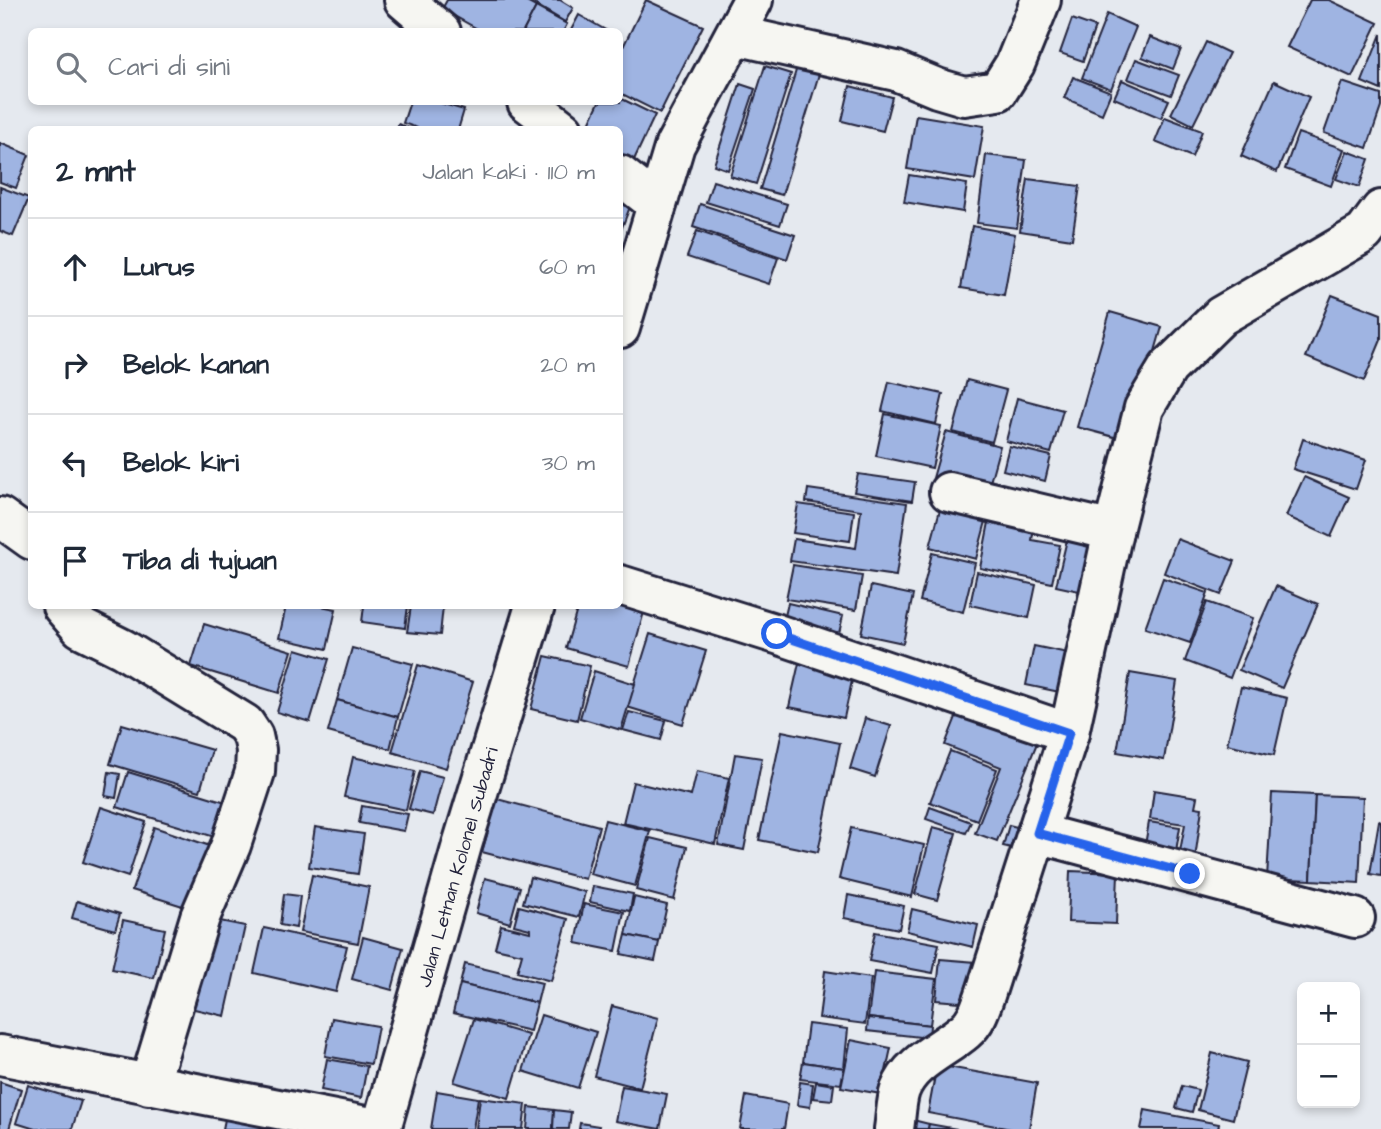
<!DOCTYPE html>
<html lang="id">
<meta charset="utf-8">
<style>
:root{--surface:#fff;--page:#f2f2f3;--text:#1f2937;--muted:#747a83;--line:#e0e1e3}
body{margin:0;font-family:"Architects Daughter",sans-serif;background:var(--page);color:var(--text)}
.controls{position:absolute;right:21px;bottom:21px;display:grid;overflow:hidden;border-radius:10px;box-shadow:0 4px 10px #0003}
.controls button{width:63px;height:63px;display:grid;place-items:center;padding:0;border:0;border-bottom:2px solid var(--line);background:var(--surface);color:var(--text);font:35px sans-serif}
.stop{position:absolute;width:21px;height:21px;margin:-16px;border:5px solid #2563eb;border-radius:50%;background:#fff}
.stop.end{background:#2563eb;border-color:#fff;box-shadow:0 2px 7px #0008}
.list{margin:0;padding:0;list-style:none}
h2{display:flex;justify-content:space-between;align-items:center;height:91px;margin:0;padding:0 28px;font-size:30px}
h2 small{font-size:23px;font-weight:400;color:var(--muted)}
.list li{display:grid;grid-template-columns:46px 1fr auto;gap:21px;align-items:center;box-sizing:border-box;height:98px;padding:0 28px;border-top:2px solid var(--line)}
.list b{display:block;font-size:26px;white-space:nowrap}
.list em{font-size:23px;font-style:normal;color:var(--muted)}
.icon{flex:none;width:38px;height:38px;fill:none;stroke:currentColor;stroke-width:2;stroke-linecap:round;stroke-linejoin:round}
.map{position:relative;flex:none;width:1381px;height:1129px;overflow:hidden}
.search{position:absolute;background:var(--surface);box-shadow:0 4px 10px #0003;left:28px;top:28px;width:595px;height:77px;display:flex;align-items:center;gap:18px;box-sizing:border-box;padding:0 24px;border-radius:10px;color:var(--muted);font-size:26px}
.panel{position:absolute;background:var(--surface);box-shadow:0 4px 10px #0003;left:28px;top:126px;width:595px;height:483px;border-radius:10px}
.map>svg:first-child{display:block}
.building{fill:#9fb4e2;stroke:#22223b;stroke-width:2}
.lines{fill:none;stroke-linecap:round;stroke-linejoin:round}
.minor-casing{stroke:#22223b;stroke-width:44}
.secondary-casing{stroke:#22223b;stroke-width:44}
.minor{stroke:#f6f6f2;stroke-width:38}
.secondary{stroke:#f6f6f2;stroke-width:38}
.route{stroke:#2563eb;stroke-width:9}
.labels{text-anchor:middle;stroke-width:6;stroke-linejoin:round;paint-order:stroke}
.street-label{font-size:19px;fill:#22223b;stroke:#f6f6f2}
</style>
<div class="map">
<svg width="1381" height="1129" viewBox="0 0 1381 1129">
<rect width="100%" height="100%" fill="#e5e9ef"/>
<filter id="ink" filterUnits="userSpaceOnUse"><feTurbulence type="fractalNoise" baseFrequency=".0143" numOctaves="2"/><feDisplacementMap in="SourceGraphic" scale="14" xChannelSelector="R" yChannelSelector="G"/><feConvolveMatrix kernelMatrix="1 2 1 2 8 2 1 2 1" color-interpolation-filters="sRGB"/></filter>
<g filter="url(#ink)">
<g class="building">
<path d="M447 0H523L536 7 523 32H483L442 9Z"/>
<path d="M528 0H560L573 8 565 22Z"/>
<path d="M646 0 703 26 660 113 620 93V53Z"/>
<path d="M1310 0H1329L1378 23 1352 77 1287 47Z"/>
<path d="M536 7 567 24 563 32H523Z"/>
<path d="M1107 14 1136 27 1111 89 1082 78Z"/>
<path d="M579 15 609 32H570Z"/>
<path d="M1072 19 1095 27 1083 61 1060 53Z"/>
<path d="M1381 34V90L1362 82Z"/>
<path d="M1150 37 1181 49 1173 69 1142 57Z"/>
<path d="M1206 42 1229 53 1193 125 1171 114Z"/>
<path d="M1136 59 1179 75 1171 95 1128 79Z"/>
<path d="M765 66 791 74 756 184 730 176Z"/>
<path d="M797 67 819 74 782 195 760 189Z"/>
<path d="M1073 77 1111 92 1102 114 1064 98Z"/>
<path d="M1122 80 1169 100 1161 118 1114 98Z"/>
<path d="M1274 81 1309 97 1277 172 1241 156Z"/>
<path d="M1342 82 1381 95V107L1367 148 1324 133Z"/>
<path d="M740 84 755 89 728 170 714 165Z"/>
<path d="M850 86 892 97 883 131 842 121Z"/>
<path d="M620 98 655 115 633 162 620 155V130H586L599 102H620Z"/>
<path d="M410 102H437L464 110 458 130H423L403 123Z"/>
<path d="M916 115 984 126 975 180 907 169Z"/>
<path d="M1165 117 1202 131 1192 157 1155 142Z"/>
<path d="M398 124 414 130H397Z"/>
<path d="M1298 133 1344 149 1331 186 1285 169Z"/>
<path d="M0 143 29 155 16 188 0 182Z"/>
<path d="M1347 151 1369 159 1359 187 1336 179Z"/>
<path d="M986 155 1026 160 1017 228 977 223Z"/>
<path d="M909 175 967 184 963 212 904 202Z"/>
<path d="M1028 179 1080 186 1072 239 1020 231Z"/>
<path d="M713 181 787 204 780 225 706 202Z"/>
<path d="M0 187 29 198 13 236 0 231Z"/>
<path d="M620 194 633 199 621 230 620 229Z"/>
<path d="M700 204 795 235 787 259 693 227Z"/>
<path d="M972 226 1015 234 1004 295 961 288Z"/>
<path d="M697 231 778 258 769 284 687 257Z"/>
<path d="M1332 295 1381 314V340L1364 381 1306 357Z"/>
<path d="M1110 312 1162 327 1129 441 1077 427Z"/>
<path d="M967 380 1006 390 992 442 953 432Z"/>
<path d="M889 382 943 394 936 424 882 411Z"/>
<path d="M1017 398 1063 410 1051 453 1006 441Z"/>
<path d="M885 414 941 426 932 468 876 456Z"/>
<path d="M946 432 1000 446 987 493 933 478Z"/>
<path d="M1303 439 1366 460 1356 489 1293 469Z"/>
<path d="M1009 446 1051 456 1045 481 1003 470Z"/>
<path d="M858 474 915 482 912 501 854 492Z"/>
<path d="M1304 477 1349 497 1331 537 1286 516Z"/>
<path d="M808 489 907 503 896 576 790 561 794 539 856 548 861 510 806 502Z"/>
<path d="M943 498 989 510 976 559 930 547Z"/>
<path d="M798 504 854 512 850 541 793 533Z"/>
<path d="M991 512 1035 522 1032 540 1060 545 1052 583 980 568Z"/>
<path d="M1069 531 1105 539 1093 594 1056 586Z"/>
<path d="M1177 539 1235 561 1221 595 1164 573Z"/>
<path d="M932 553 975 563 963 612 920 601Z"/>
<path d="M793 565 862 576 856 610 786 599Z"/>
<path d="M977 572 1036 585 1029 618 970 605Z"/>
<path d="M1163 578 1208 593 1190 643 1145 628Z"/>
<path d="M871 586 913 595 903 643 861 634Z"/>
<path d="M1276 586 1318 604 1282 688 1239 670Z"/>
<path d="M1207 602 1253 618 1230 678 1185 661Z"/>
<path d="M788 603 843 616 836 646 781 633Z"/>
<path d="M620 605 644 612 629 666 566 648 578 606Z"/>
<path d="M286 606H321L336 609 327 649 279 638Z"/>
<path d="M364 606H408L405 628 362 622Z"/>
<path d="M411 606H443L440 635 407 632Z"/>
<path d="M204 624 292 651 279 693 191 666Z"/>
<path d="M650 634 706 651 683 724 627 707Z"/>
<path d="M1034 646 1082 656 1074 695 1026 685Z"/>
<path d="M352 648 413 664 398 717 337 700Z"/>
<path d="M296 649 329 659 310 722 277 712Z"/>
<path d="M545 656 590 666 577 720 531 709Z"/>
<path d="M799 663 853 676 844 718 789 707Z"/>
<path d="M418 665 473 682 446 768 392 752Z"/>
<path d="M594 671 635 684 621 730 580 718Z"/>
<path d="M1130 673 1177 681 1164 760 1117 752Z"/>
<path d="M1241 687 1287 698 1274 755 1227 744Z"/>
<path d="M337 700 398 717 390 749 328 732Z"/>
<path d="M629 712 666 721 661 740 623 730Z"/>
<path d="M958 712 1037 743 997 841 975 833 1001 767 945 745Z"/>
<path d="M865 718 891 726 875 777 850 769Z"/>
<path d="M122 724 212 750 200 791 110 764Z"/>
<path d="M782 731 840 743 818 852 759 840Z"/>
<path d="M950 751 997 769 977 820 930 802Z"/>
<path d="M735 754 762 758 744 850 718 845Z"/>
<path d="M353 757 415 771 406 810 344 797Z"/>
<path d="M420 771 443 777 433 815 409 809Z"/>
<path d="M697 771 729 778 715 844 623 823 633 782 691 796Z"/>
<path d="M109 772 120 774 116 798 105 796Z"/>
<path d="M128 772 229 803 218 838 117 807Z"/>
<path d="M1154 790 1197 797 1195 807 1202 808 1195 859 1179 857 1185 824 1150 819Z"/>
<path d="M1272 793 1315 795 1311 880 1267 878Z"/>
<path d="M1315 795 1363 797 1359 883 1311 880Z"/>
<path d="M497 799 599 826 585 879 482 852Z"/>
<path d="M362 806 408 814 404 831 359 823Z"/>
<path d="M101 807 146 822 128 877 83 862Z"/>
<path d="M930 807 971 822 966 833 926 819Z"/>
<path d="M605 820 650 831 635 886 590 874Z"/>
<path d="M1379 821 1381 822V876L1370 874Z"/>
<path d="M1149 822 1180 827 1176 851 1145 845Z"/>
<path d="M1009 825 1029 830 1024 851 1003 846Z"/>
<path d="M154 827 213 847 192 909 132 890Z"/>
<path d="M315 827 364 834 358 874 309 867Z"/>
<path d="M933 827 956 833 937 900 915 894Z"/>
<path d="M851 828 924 845 912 897 839 879Z"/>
<path d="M650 838 687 847 674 900 636 890Z"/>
<path d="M1070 871 1118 873 1116 924 1068 922Z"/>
<path d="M312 875 369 887 358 943 300 932Z"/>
<path d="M530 877 585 892 579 917 523 903Z"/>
<path d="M485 878 520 887 510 923 476 913Z"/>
<path d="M593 886 633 894 630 911 590 902Z"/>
<path d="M284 894 300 896 296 928 280 925Z"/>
<path d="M848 895 904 906 899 929 844 918Z"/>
<path d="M634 897 667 905 659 942 626 935Z"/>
<path d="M77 901 120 914 115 930 72 918Z"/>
<path d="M584 904 624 912 616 951 576 943Z"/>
<path d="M519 906 568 919 551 981 517 972 522 954 495 948 501 925 530 932V929L514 925Z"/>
<path d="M912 909 978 925 973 947 907 931Z"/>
<path d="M210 919 245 926 225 1016 190 1008Z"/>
<path d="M123 920 165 929 154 978 112 969Z"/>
<path d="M264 928 347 946 336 992 254 973Z"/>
<path d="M875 932 939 944 933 973 869 961Z"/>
<path d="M626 935 659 942 655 961 621 954Z"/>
<path d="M363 937 403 948 392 990 352 979Z"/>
<path d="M940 959 976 962 972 1003 936 1000Z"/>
<path d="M465 964 542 983 537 1003 460 984Z"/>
<path d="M825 971 871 978 865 1024 819 1018Z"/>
<path d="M874 972 936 979 930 1025 868 1018Z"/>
<path d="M460 984 537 1003 530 1031 453 1013Z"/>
<path d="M612 1006 658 1018 640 1088 594 1076Z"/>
<path d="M541 1015 596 1032 578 1088 523 1071Z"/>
<path d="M332 1018 378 1026 371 1064 325 1056Z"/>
<path d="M868 1018 930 1025 929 1038 867 1031Z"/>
<path d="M474 1019 528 1035 509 1098 454 1082Z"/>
<path d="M808 1024 848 1029 844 1068 803 1062Z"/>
<path d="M851 1040 891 1048 881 1094 841 1087Z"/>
<path d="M1212 1053 1247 1062 1233 1119 1198 1110Z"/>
<path d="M327 1059 367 1066 361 1098 321 1090Z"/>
<path d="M803 1062 844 1068 841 1084 800 1079Z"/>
<path d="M937 1065 1037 1083 1029 1129H1011L928 1113Z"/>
<path d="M0 1082 21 1089 9 1129H0Z"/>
<path d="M800 1082 813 1084 810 1107 797 1105Z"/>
<path d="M816 1082 834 1085 832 1100 813 1098Z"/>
<path d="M28 1085 81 1101 72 1129H35L16 1123Z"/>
<path d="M622 1086 667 1094 660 1129 615 1121Z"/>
<path d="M1182 1086 1198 1090 1192 1112 1176 1108Z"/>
<path d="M437 1091 478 1098 473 1129H431Z"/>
<path d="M746 1096 788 1104 784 1129H740Z"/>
<path d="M480 1098 526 1104 523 1129H476Z"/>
<path d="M529 1107 554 1110 553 1129H527Z"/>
<path d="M227 1109 280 1119 278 1129H223Z"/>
<path d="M554 1110 571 1112 569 1129H553Z"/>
<path d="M1145 1110 1219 1124 1218 1129H1141Z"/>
<path d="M909 1119 929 1124 928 1129H907Z"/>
<path d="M580 1123 599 1126 598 1129H579Z"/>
<path d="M929 1124 957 1129H928Z"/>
</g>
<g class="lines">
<defs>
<g id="minor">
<path d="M404 0 441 32"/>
<path d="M735 35 896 71 937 88 964 96 998 91 1015 64 1041 0"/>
<path d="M527 102 563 130"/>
<path d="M620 175 657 204"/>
<path d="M949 492 1113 531"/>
<path d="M0 517 32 540"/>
<path d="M620 585 777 634 1069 733"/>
<path d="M62 606 81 628 123 649 245 724 253 736 256 750 255 772 231 845 200 917 149 1085"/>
<path d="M1037 833 1355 918"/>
<path d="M0 1055 381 1129"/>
<path d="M894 1129C896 1117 896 1102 900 1090 911 1061 943 1050 965 1031 977 1021 981 1006 986 992L1069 733 1113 531 1144 408 1168 368 1221 316 1364 233 1381 210"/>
</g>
<g id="secondary">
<path d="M620 328 675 145 753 0"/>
<path d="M381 1129 462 845 535 606"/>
</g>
</defs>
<use href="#minor" class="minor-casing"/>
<use href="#secondary" class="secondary-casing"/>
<use href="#minor" class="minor"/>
<use href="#secondary" class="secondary"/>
</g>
</g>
<g class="lines" filter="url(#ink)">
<path class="route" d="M777 634 1069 733 1037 833 1190 874"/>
</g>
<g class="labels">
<g class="street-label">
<text transform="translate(457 867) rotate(-74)" y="7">Jalan Letnan Kolonel Subadri</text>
</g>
</g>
</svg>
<div class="controls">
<button>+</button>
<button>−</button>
</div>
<div class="stop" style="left:777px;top:634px"></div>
<div class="stop end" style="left:1190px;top:874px"></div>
<div class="search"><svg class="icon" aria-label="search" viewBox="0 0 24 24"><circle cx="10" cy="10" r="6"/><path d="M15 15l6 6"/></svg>Cari di sini</div>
<section class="panel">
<h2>2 mnt<small>Jalan kaki · 110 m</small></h2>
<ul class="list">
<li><svg class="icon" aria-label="ahead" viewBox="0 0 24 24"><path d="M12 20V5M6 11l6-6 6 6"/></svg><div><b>Lurus</b></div><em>60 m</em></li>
<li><svg class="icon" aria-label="right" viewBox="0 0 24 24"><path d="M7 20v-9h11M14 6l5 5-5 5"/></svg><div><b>Belok kanan</b></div><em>20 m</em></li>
<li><svg class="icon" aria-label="left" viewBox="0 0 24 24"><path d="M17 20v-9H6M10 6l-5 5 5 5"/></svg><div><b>Belok kiri</b></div><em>30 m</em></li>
<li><svg class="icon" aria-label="arrive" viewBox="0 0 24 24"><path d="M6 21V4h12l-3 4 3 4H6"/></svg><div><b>Tiba di tujuan</b></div></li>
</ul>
</section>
</div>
